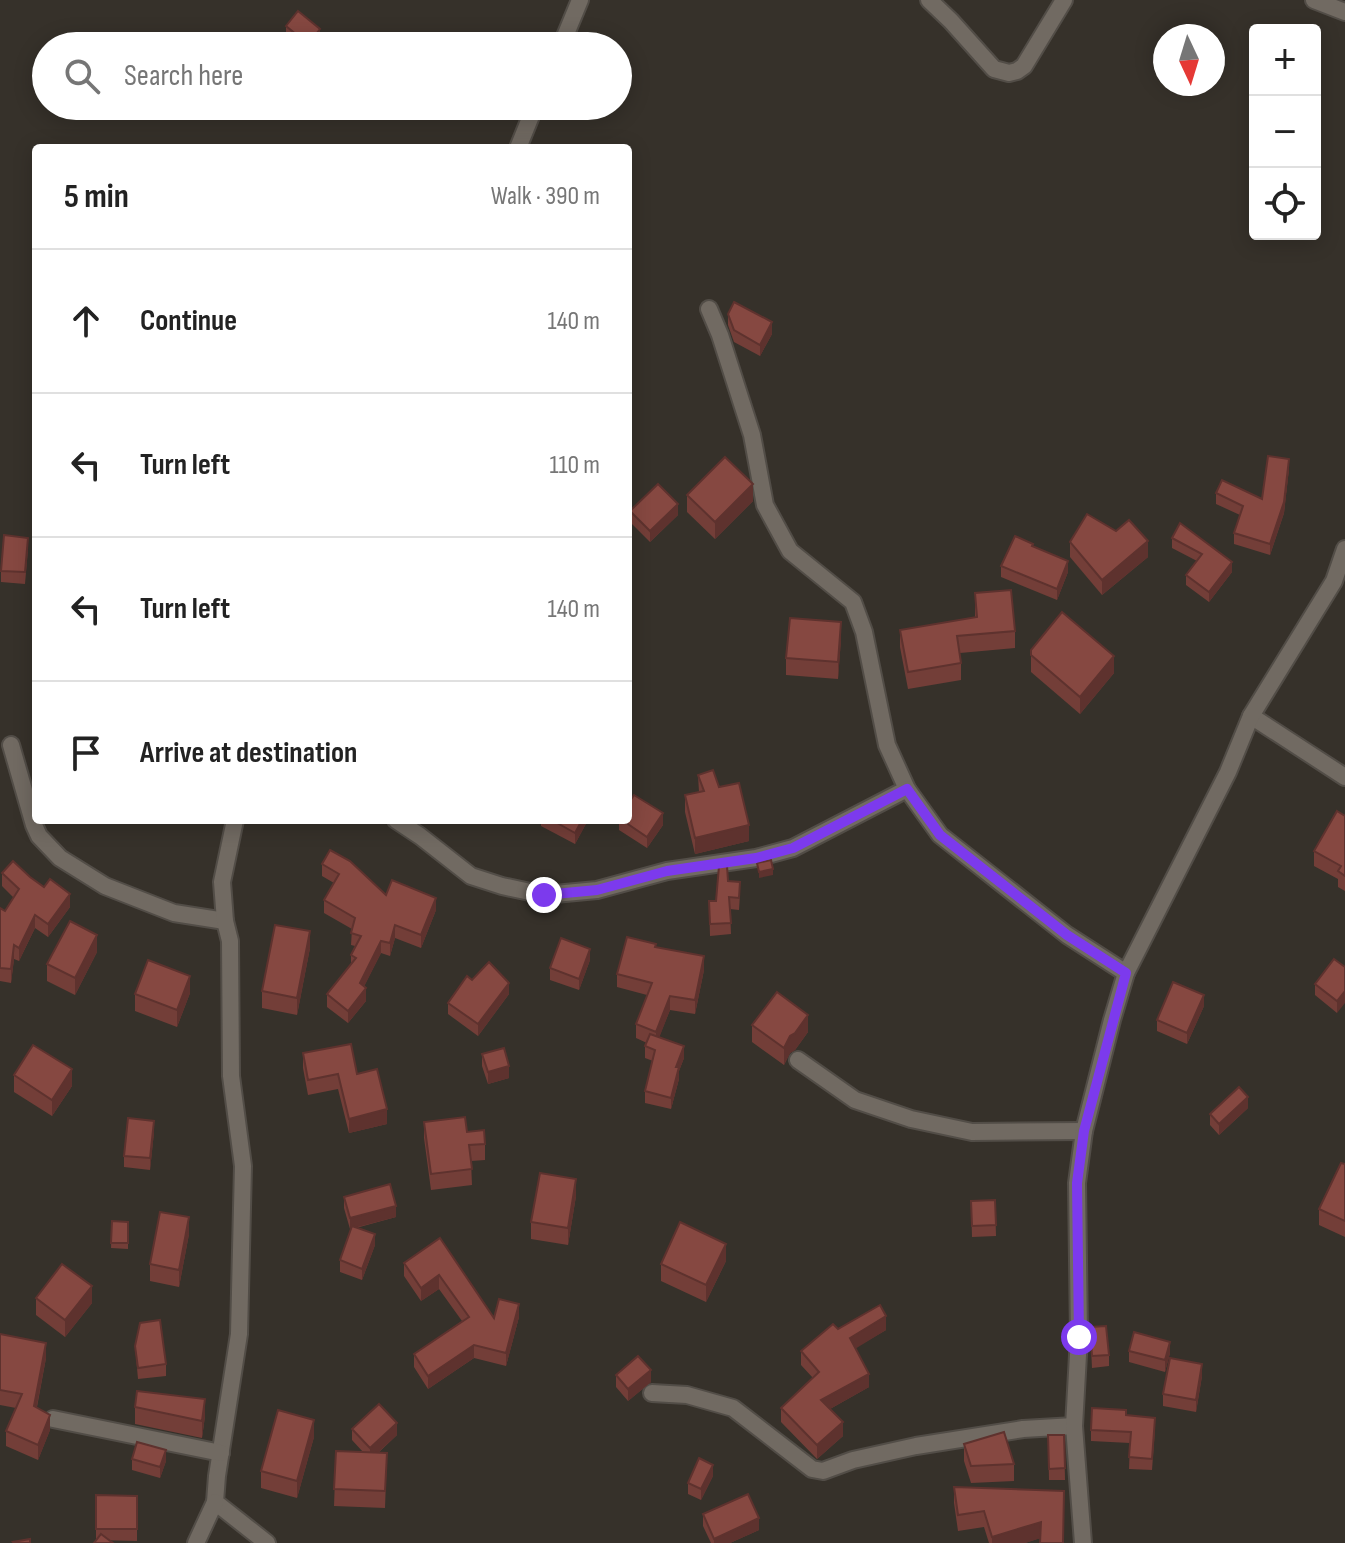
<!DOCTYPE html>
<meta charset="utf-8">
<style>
:root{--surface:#fff;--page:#f6f6f6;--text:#222;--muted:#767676;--line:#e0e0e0}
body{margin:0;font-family:"Sofia Sans Condensed",sans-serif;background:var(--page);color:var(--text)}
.controls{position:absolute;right:24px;top:24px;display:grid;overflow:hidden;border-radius:8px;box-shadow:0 4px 20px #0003}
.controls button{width:72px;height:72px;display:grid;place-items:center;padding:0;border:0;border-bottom:2px solid var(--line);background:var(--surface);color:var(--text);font:40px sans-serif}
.compass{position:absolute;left:1153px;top:24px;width:72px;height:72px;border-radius:50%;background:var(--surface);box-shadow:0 4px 20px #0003;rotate:176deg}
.stop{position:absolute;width:24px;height:24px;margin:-18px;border:6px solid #7c3aed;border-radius:50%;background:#fff}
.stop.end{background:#7c3aed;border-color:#fff;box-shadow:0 2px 8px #0008}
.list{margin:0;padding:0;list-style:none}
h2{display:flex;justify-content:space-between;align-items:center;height:104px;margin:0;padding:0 32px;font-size:34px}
h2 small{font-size:26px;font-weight:400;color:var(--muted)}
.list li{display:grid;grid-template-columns:52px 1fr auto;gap:24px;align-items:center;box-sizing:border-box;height:144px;padding:0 32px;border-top:2px solid var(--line)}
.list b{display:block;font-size:30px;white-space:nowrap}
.list em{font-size:26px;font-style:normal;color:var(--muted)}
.icon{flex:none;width:44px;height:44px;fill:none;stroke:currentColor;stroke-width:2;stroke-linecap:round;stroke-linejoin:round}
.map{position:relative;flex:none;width:1345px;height:1543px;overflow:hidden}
.search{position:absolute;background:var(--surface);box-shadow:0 4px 20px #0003;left:32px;top:32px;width:600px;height:88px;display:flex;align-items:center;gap:20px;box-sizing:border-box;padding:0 28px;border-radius:44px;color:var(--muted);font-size:30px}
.panel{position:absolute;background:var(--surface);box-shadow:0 4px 20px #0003;left:32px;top:144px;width:600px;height:680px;border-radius:8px}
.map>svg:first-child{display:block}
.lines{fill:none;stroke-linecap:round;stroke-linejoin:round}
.street-casing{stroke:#524d47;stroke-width:20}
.street{stroke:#716a62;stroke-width:16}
.wall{fill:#733e38}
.shaded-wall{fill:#5e322e}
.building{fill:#864841;stroke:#5e322e;stroke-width:2}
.route{stroke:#7c3aed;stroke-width:10}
</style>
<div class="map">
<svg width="1345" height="1543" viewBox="0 0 1345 1543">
<rect width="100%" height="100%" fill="#36312a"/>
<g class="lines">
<defs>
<g id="street">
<path d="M929 0 951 21 994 69 1009 73 1017 71 1024 66 1064 0"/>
<path d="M1314 0 1345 12"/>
<path d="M561 46 580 0"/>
<path d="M518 148 535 106"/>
<path d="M709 309 720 335 752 435 765 505 790 551 853 602 864 632 887 745 907 789 940 835 1067 935 1126 973"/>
<path d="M1251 716 1345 777"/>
<path d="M11 745 34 825 39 836 60 858 105 886 174 913 225 921"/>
<path d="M235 820 222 882 225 921 230 941 231 1076 243 1166 239 1334 217 1476 215 1502 267 1543"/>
<path d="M396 820 420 836 471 876 502 886 544 895 597 890 667 871 756 858 793 848 907 789"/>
<path d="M798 1060 855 1100 911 1119 972 1132 1084 1131"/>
<path d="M652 1393 687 1395 733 1408 812 1469 823 1471 853 1460 916 1446 1023 1429 1074 1426"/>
<path d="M53 1419 221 1453"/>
<path d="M196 1543 215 1502"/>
<path d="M1083 1543 1074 1426 1079 1337 1077 1183 1084 1131 1112 1020 1126 973 1228 772 1251 716 1334 581 1345 549"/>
</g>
</defs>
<use href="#street" class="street-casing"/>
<use href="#street" class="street"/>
</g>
<g class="wall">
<path d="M286 26 320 40 315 46H297L286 37Z"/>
<path d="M728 314 772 334 760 356 734 342 728 325Z"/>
<path d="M1289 469 1284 513 1270 555 1234 544V533L1240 515 1216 504V493L1262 499Z"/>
<path d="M687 495 753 501 715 539 687 512Z"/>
<path d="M630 511 678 515 650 542 630 522Z"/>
<path d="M1180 523 1232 572 1209 602 1186 585V575L1197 561 1172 548V538Z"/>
<path d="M1070 542 1148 557 1102 595 1070 557Z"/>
<path d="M28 549 25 584 1 582V571Z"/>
<path d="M1001 566 1068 572 1057 600 1001 577Z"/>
<path d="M975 593 1015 631V648L960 653 961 663V680L908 689 900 647V630L975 617Z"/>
<path d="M841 639 838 679 786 675V658Z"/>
<path d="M1031 650 1114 673 1080 714 1031 672Z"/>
<path d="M698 775 719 787 749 841 695 854 685 812V795L699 792Z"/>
<path d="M1345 816V891L1338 887V879L1314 866V851Z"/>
<path d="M541 820H588L575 844 541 826Z"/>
<path d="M619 820H628L663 825 647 848 619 830Z"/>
<path d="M322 864 386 895 436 910 421 948 395 938 390 956 381 953 364 986 366 1001 348 1023 327 1007V994L351 964V955L355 946 351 945 352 929 324 913V900L334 883 322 876Z"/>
<path d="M2 873 30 877 70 907 48 937 35 928 19 961 14 959 11 983 0 981V908L5 911 14 898 2 886Z"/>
<path d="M728 881 740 894 739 910 730 909 731 934 710 936 709 901H716Z"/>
<path d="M656 947 704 970 695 1014 670 1010 659 1037 684 1058 679 1071V1079L671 1109 645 1103V1091L653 1061 645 1058V1046L647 1043 636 1038V1024L647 995 617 987V974Z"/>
<path d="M310 948 297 1015 262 1008V991Z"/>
<path d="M97 952 75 995 47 981V964Z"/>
<path d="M590 960 579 990 550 980V968Z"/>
<path d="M1345 967 1337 1013 1315 995V984Z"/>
<path d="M472 980 509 994 478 1036 448 1014V1003Z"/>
<path d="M190 993 177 1027 135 1011V994Z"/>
<path d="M1204 1006 1187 1044 1157 1031V1020Z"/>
<path d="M752 1025 808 1032 795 1050 790 1053 784 1065 752 1042Z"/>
<path d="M303 1053 357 1074 387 1124 349 1133 338 1089 308 1095 303 1068Z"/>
<path d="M482 1054 509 1078 488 1084 482 1066Z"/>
<path d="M14 1075 72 1086 52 1116 14 1092Z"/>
<path d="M1248 1108 1219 1135 1210 1125V1114Z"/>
<path d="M424 1122 467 1132 485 1144V1160L471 1161 472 1185 431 1190 424 1138Z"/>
<path d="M154 1132 150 1170 124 1167V1156Z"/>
<path d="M1345 1164V1237L1319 1225V1209Z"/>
<path d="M576 1196 568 1245 531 1239V1222Z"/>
<path d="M344 1197 396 1217 356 1228 375 1245 362 1280 340 1272V1260L351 1229H350L344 1208Z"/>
<path d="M995 1200 996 1236 972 1237 971 1201Z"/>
<path d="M112 1221 128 1222V1249L111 1248Z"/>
<path d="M189 1234 179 1287 150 1281V1264Z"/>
<path d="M440 1238 494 1318 519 1317 506 1366 474 1358 428 1389 414 1367V1354L462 1321 439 1289 421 1301 404 1276V1263Z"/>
<path d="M726 1261 706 1302 661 1281V1264Z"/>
<path d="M36 1298 92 1303 65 1337 36 1315Z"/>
<path d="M1090 1327 1109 1355V1366L1092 1368Z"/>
<path d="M838 1329 886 1330 855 1348 869 1387 830 1409 843 1436 817 1459 781 1422V1408L813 1378 801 1365V1351Z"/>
<path d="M0 1334 46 1358 37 1407 50 1430 38 1460 6 1446V1431L16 1408 0 1405Z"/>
<path d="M135 1346 166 1364V1376L138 1379Z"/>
<path d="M1129 1351 1170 1353 1165 1372 1129 1362Z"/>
<path d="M616 1375 651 1382 628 1401 616 1387Z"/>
<path d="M1202 1376 1196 1412 1163 1406V1394Z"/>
<path d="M135 1407 205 1416 202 1438 135 1424Z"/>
<path d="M1126 1415 1155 1429 1152 1470 1129 1469 1130 1443 1091 1441V1430Z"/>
<path d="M352 1429 397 1435 378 1453H387L385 1508 334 1506 336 1451 363 1452 352 1440Z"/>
<path d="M1048 1435H1064L1065 1480H1049Z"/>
<path d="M314 1437 297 1498 261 1488V1471Z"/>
<path d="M964 1444 1014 1464V1481L971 1483 964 1461Z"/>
<path d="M132 1459 166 1461 160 1478 132 1470Z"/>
<path d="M713 1476 701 1500 688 1494V1483Z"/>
<path d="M954 1487 1064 1491 1040 1538 1025 1543H989L984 1527 958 1531 954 1503Z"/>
<path d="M96 1495 137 1496V1541L96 1540Z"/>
<path d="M703 1514 759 1530 730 1543H711L703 1526Z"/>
</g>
<g class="shaded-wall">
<path d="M320 29V40L315 46H308V44Z"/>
<path d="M772 322V334L760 356V345Z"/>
<path d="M1289 459V469L1284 513 1270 555V544Z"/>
<path d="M753 484V501L715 539V522Z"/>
<path d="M678 504V515L650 542V531Z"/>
<path d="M1148 541V557L1102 595V580Z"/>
<path d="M1068 561V572L1057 600V589Z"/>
<path d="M1232 562V572L1209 602V592Z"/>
<path d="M841 622V639L838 679V662Z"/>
<path d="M1114 656V673L1080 714V697Z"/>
<path d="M663 813V825L647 848V837Z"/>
<path d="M582 820H588L575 844V833Z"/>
<path d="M749 825V841L695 854V838Z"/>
<path d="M773 869V875L759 878V872Z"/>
<path d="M70 894V907L48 937V924Z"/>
<path d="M436 898V910L421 948V935Z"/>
<path d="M35 915V928L19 961V948Z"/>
<path d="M395 925V938L390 956V943Z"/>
<path d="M310 931V948L297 1015V998Z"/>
<path d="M97 935V952L75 995V978Z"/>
<path d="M381 941V953L360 995V983Z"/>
<path d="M14 945V959L11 983V969Z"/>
<path d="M590 949V960L579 990V979Z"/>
<path d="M704 956V970L695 1014V1000Z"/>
<path d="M190 976V993L177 1027V1010Z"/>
<path d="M509 983V994L478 1036V1024Z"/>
<path d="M366 988V1001L348 1023V1011Z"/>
<path d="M1345 991V1003L1337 1013V1001Z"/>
<path d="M1204 995V1006L1187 1044V1033Z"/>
<path d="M670 996V1010L656 1046V1032Z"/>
<path d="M808 1015V1032L795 1050 790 1053 784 1065V1048L790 1036Z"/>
<path d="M684 1046V1058L679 1071V1079L671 1109V1098L676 1067Z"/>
<path d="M509 1066V1078L488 1084V1072Z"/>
<path d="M72 1069V1086L52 1116V1100Z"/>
<path d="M1248 1097V1108L1219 1135V1124Z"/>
<path d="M387 1109V1124L349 1133V1119Z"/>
<path d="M154 1121V1132L150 1170V1158Z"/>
<path d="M576 1179V1196L568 1245V1228Z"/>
<path d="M396 1206V1217L350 1229V1218Z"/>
<path d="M189 1217V1234L179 1287V1270Z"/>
<path d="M375 1234V1245L362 1280V1269Z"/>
<path d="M726 1244V1261L706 1302V1285Z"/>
<path d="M439 1275V1289L421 1301V1288Z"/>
<path d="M92 1286V1303L65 1337V1320Z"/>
<path d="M519 1304V1317L506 1366V1353Z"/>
<path d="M886 1316V1330L850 1352V1338Z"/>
<path d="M1170 1342V1353L1165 1372V1360Z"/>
<path d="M46 1343V1358L34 1421V1406Z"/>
<path d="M474 1345V1358L428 1389V1376Z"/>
<path d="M1202 1364V1376L1196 1412V1400Z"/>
<path d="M651 1370V1382L628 1401V1389Z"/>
<path d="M869 1374V1387L821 1414V1400Z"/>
<path d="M205 1399V1416L202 1438V1421Z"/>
<path d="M50 1415V1430L38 1460V1445Z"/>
<path d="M314 1420V1437L297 1498V1481Z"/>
<path d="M843 1422V1436L817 1459V1445Z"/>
<path d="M397 1423V1435L370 1460V1448Z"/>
<path d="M166 1450V1461L160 1478V1467Z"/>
<path d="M713 1465V1476L701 1500V1489Z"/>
<path d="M759 1518V1530L730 1543H714V1539Z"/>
<path d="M1041 1522V1538L1025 1543H992V1537Z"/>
</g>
<g class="building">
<path d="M298 11 320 29 308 44 286 26Z"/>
<path d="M734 302 772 322 760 345 734 330 728 314Z"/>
<path d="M1268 456 1289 459 1284 502 1270 544 1234 533 1243 506 1216 493 1222 480 1262 499Z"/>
<path d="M725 457 753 484 715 522 687 495Z"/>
<path d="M658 484 678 504 650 531 630 511Z"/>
<path d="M1087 514 1116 531 1129 520 1148 541 1102 580 1070 542Z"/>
<path d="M1180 523 1232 562 1209 592 1186 575 1202 554 1172 538Z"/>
<path d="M4 535 28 538 25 572 1 571Z"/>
<path d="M1015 536 1033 544 1032 546 1068 561 1057 589 1001 566Z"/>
<path d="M1011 590 1015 631 957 636 961 663 908 672 900 630 977 617 975 593Z"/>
<path d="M1062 612 1114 656 1080 697 1031 655V650Z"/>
<path d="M790 618 841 622 838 662 786 658Z"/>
<path d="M713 770 719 787 739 783 749 825 695 838 685 795 704 791 698 775Z"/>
<path d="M634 795 663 813 647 837 622 820H628V804Z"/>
<path d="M1337 811 1345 816V876L1338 871 1341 866 1314 851Z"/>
<path d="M552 820H582L575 833Z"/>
<path d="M330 850 350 861 386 895 392 880 436 898 421 935 395 925 390 943 381 941 360 983 366 988 348 1011 327 994 356 958 351 955 361 936 351 933 355 918 324 900 339 874 322 864Z"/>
<path d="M771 860 773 869 759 872 757 863Z"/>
<path d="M13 861 30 877 44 887 50 879 70 894 48 924 35 915 19 948 14 945 11 969 0 968V908L5 911 19 889 2 873Z"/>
<path d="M719 866H727L728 881 740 882 739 898 729 897 731 923 710 924 709 901H716Z"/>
<path d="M70 921 97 935 75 978 47 964Z"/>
<path d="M275 925 310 931 297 998 262 991Z"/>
<path d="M627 937 656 944 655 947 704 956 695 1000 670 996 656 1032 636 1024 652 983 617 974Z"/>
<path d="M561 938 590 949 579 979 550 968Z"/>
<path d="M1334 959 1345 967V991L1337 1001 1315 984Z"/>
<path d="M148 960 190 976 177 1010 135 994Z"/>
<path d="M489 962 509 983 478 1024 448 1003 467 976 472 980Z"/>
<path d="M1173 982 1204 995 1187 1033 1157 1020Z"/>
<path d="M777 992 808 1015 795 1033 790 1036 784 1048 752 1025Z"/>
<path d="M650 1034 684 1046 676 1067H679L671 1098 645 1091 655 1050 645 1046Z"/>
<path d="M351 1044 357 1074 377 1069 387 1109 349 1119 338 1074 308 1080 303 1053Z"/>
<path d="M33 1045 72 1069 52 1100 14 1075Z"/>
<path d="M504 1048 509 1066 488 1072 482 1054Z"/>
<path d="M1239 1087 1248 1097 1219 1124 1210 1114Z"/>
<path d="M465 1117 467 1132 484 1130 485 1144 469 1145 472 1169 431 1174 424 1122Z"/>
<path d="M128 1118 154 1121 150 1158 124 1156Z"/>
<path d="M1341 1163 1345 1164V1221L1319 1209Z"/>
<path d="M540 1173 576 1179 568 1228 531 1222Z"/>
<path d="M390 1184 396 1206 350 1218 344 1197Z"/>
<path d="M995 1200 996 1225 972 1226 971 1201Z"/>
<path d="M160 1212 189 1217 179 1270 150 1264Z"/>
<path d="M112 1221 128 1222V1243H111Z"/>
<path d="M680 1222 726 1244 706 1285 661 1264Z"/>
<path d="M352 1226 375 1234 362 1269 340 1260Z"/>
<path d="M440 1238 494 1318 499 1299 519 1304 506 1353 474 1345 428 1376 414 1354 469 1317 439 1275 421 1288 404 1263Z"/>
<path d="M62 1264 92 1286 65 1320 36 1298Z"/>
<path d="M880 1305 886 1316 850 1338 869 1374 821 1400 843 1422 817 1445 781 1408 819 1372 801 1351 833 1324 838 1329Z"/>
<path d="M160 1320 166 1364 138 1368 135 1346 140 1323Z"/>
<path d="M1106 1326 1109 1355 1092 1356 1090 1327Z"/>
<path d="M1134 1332 1170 1342 1165 1360 1129 1351Z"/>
<path d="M0 1334 46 1343 34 1406 50 1415 38 1445 6 1431 22 1394 0 1390Z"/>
<path d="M638 1356 651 1370 628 1389 616 1375Z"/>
<path d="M1170 1358 1202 1364 1196 1400 1163 1394Z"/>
<path d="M137 1391 205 1399 202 1421 135 1407Z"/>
<path d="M379 1404 397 1423 370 1448 352 1429Z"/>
<path d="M1092 1408 1126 1410V1415L1155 1418 1152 1459 1129 1457 1131 1432 1091 1430Z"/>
<path d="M278 1410 314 1420 297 1481 261 1471Z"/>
<path d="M1004 1432 1014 1464 971 1466 964 1444Z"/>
<path d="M1048 1435H1064L1065 1468 1049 1469Z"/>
<path d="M137 1442 166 1450 160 1467 132 1459Z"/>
<path d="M336 1451 387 1453 385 1491 334 1489Z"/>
<path d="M699 1458 713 1465 701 1489 688 1483Z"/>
<path d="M954 1487 1064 1491 1063 1543H1040L1041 1522 992 1537 984 1511 958 1515Z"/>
<path d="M748 1494 759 1518 714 1539 703 1514Z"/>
<path d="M96 1495 137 1496V1529H96Z"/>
<path d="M101 1534 113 1543H94Z"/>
<path d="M30 1539V1543H14L13 1542Z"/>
</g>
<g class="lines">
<path class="route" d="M544 895 597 890 667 871 756 858 793 848 907 789 940 835 1067 935 1126 973 1084 1131 1077 1183 1079 1337"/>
</g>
</svg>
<div class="controls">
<button>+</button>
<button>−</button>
<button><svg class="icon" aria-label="locate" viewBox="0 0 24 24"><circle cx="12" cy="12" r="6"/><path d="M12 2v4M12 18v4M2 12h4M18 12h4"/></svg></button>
</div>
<svg class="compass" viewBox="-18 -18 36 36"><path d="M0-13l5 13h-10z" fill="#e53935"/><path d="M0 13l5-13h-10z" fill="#767676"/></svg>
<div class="stop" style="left:1079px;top:1337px"></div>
<div class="stop end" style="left:544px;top:895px"></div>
<div class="search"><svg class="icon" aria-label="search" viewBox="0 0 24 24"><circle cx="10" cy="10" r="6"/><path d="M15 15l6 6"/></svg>Search here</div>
<section class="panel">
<h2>5 min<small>Walk · 390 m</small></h2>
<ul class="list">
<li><svg class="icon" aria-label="ahead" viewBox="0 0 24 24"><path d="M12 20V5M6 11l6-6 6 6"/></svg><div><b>Continue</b></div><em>140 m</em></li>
<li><svg class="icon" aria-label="left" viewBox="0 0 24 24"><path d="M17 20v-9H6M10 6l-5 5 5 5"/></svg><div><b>Turn left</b></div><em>110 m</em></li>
<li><svg class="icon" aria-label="left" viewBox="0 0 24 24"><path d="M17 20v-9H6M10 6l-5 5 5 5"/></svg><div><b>Turn left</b></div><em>140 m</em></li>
<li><svg class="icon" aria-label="arrive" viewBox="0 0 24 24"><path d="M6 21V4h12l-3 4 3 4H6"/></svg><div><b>Arrive at destination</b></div></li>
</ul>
</section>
</div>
